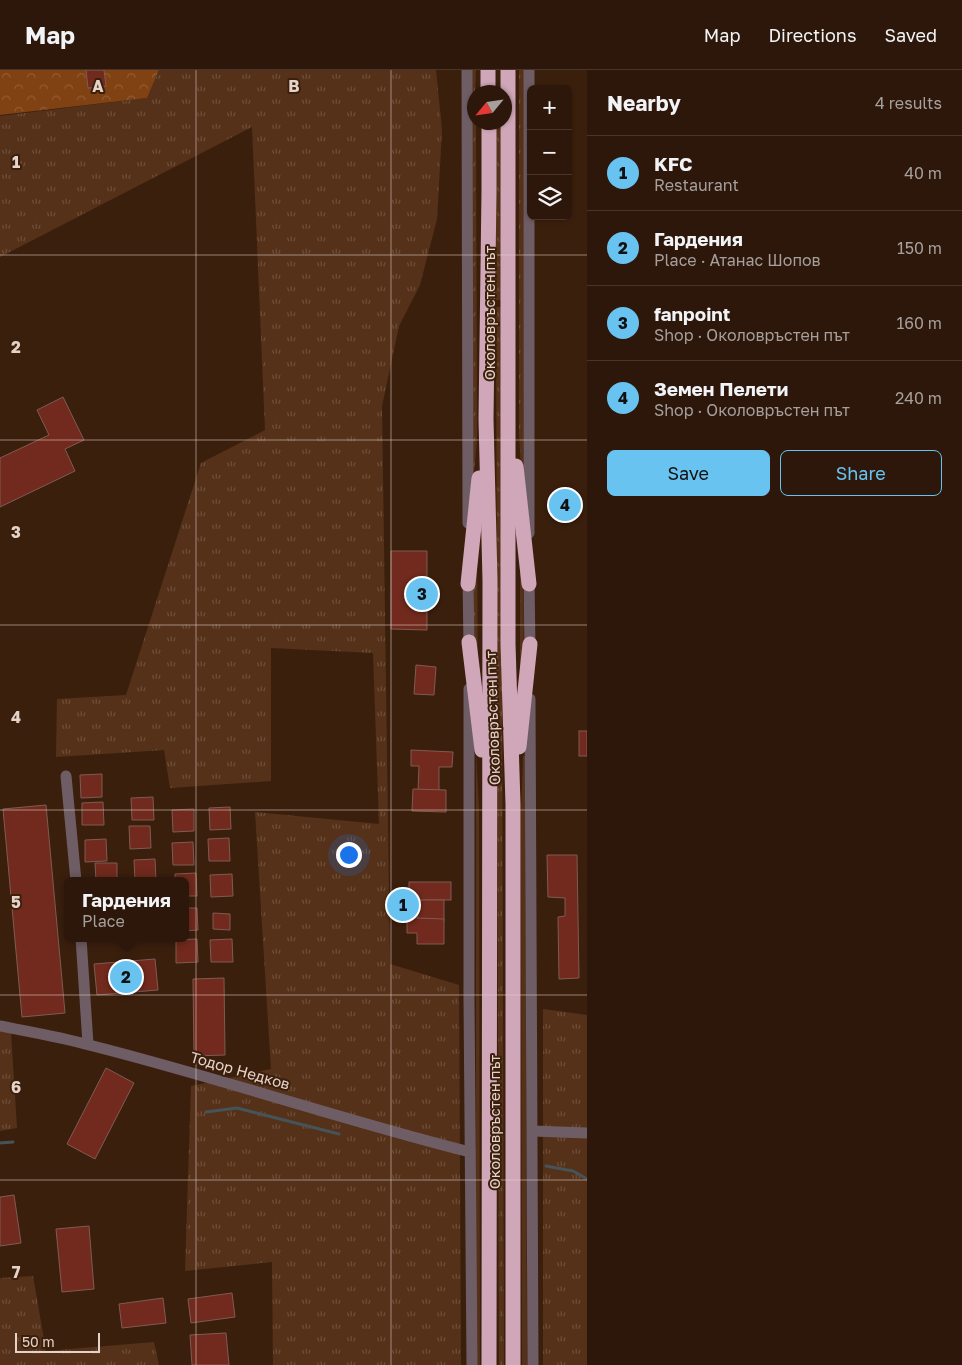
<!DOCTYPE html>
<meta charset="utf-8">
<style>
:root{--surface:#2c170a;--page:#342013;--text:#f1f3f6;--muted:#a69f9c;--line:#48362b;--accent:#69c3f1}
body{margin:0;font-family:"Golos Text",sans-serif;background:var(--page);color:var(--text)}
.controls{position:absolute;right:15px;top:15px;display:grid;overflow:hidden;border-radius:8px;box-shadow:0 1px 4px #0004}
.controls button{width:45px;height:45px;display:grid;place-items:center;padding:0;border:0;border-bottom:1px solid var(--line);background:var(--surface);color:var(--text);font:25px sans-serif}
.compass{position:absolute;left:467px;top:15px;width:45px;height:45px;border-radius:50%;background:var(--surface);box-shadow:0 1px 4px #0004;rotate:241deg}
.scale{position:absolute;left:15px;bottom:12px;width:85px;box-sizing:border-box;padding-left:5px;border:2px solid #e6d3c8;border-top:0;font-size:14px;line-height:18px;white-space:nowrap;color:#e6d3c8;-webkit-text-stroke:4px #3b1f0d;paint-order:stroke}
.you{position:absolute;left:348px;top:784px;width:18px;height:18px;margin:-12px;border:4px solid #fff;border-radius:50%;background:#1a73e8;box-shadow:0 0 0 8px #1a73e833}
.badge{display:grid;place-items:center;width:32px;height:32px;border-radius:50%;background:var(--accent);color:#111;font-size:16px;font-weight:700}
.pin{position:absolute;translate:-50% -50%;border:2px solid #fff;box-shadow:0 1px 5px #0006}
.popup{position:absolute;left:64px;top:807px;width:125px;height:65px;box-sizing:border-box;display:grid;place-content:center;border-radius:8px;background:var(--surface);filter:drop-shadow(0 1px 4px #0005);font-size:16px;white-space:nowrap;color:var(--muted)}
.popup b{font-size:19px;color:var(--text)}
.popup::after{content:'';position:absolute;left:50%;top:100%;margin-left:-10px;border:10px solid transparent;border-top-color:var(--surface)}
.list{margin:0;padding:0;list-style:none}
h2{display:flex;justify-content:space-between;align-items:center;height:65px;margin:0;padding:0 20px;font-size:21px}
h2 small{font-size:16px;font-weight:400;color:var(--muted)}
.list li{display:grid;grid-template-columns:32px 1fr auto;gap:15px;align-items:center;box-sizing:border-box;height:75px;padding:0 20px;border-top:1px solid var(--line)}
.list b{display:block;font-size:19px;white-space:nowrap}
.list p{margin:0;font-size:16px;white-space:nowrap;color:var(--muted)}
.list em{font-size:16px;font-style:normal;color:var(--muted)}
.actions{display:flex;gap:10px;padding:15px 20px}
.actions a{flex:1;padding:11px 0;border:1px solid var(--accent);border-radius:8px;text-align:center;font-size:18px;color:var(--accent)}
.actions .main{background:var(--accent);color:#111}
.icon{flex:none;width:28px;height:28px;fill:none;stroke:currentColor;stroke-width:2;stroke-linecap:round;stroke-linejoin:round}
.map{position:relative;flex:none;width:587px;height:1295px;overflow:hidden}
header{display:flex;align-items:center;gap:30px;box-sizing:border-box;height:70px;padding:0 25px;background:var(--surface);border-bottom:1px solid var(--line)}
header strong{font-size:24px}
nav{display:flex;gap:28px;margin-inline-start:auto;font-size:18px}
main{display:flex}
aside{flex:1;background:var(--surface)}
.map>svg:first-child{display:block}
.grass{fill:url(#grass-tufts)}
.forest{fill:url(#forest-crowns)}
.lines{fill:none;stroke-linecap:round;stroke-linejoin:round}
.stream{stroke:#465358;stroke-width:3}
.building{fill:#712a1d;stroke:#805b53}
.street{stroke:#6e5d64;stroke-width:11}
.highway{stroke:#d0a7b8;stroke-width:15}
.grid{fill:none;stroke:#e6d3c8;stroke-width:1;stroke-opacity:0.55}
.labels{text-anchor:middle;stroke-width:4;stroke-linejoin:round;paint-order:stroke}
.street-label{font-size:15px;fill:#e6d3c8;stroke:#3b1f0d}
.grid-label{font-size:16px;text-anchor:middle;font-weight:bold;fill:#e6d3c8;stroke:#3b1f0d;stroke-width:4;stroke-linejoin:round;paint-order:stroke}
</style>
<header>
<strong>Map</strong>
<nav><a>Map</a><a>Directions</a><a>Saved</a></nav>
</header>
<main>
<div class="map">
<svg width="587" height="1295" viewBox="0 0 587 1295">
<defs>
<pattern id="grass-tufts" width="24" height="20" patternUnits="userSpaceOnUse" patternTransform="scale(1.25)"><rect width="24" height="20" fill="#553119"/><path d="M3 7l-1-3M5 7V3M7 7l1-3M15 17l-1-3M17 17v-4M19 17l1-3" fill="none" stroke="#6d4e39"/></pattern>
<pattern id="forest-crowns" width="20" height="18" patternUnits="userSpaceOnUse" patternTransform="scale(1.25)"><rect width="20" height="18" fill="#804113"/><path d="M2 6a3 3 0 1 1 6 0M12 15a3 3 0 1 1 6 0" fill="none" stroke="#925c34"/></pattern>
</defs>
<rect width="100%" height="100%" fill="#3b1f0d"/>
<g class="grass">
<path d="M159 0H436L442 60 437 149 420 215 399 256 382 336 390 894 459 915 461 1295H273L272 1192 185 1201 191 1016 271 999 255 742 379 754 373 583 271 578V711L170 718 164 680 56 687 57 629 126 625 201 393 265 360 252 57 0 187V46L147 28Z"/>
<path d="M472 0H476L474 52 476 53 477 369 473 416Z"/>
<path d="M519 0H524L523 418H522L519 363Z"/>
<path d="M495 53H500L501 230H496Z"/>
<path d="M496 237H501L504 1295H499Z"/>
<path d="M520 485C525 533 525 575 520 623Z"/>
<path d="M476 486H477L478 617C471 574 473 529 476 486Z"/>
<path d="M476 682 479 739 480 1295H476Z"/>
<path d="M523 686H525L527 1295H522L521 746Z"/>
<path d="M543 939 587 945V1295H543Z"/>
<path d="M0 959 11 962 17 1058 0 1061Z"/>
<path d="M33 1206 46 1281 154 1272 159 1295H0V1208Z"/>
</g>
<path class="forest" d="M0 0H159L147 28 0 45Z"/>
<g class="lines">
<g class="stream">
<path d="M206 1042 237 1038 339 1064"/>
<path d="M0 1073 13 1072"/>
<path d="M546 1096 573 1101 587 1109"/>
</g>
</g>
<g class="building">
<path d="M86 0H104L106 16 88 18Z"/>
<path d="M63 327 84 370 65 379 75 401 0 437V388L49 365 37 340Z"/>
<rect x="560" y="428" width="9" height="18"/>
<path d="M391 481H427V560L391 559Z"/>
<path d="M416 595 436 597 434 625 414 624Z"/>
<rect x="579" y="661" width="8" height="25"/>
<path d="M411 680 453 682 452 697H439V722L418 721 419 696H411Z"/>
<path d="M102 704V727L81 728 80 705Z"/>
<path d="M413 719 446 720V742L412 741Z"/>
<path d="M153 727 154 750H132L131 728Z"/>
<path d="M103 732 104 755H82V733Z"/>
<path d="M46 735 65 943 22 947 3 739Z"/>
<path d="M230 737 231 759 210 760 209 738Z"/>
<path d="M194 739V761L173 762 172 740Z"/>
<path d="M129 756H150L151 778 130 779Z"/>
<path d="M229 768 230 791H209L208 769Z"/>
<path d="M106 769 107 791 85 792V770Z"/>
<path d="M193 772 194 795H173L172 773Z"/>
<path d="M547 785H577L579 908 559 909 558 847 565 846V828L548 827Z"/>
<path d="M155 789 156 811H135L134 790Z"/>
<path d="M95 793H117V811H96Z"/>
<path d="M196 803 197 826H185V811H175V804Z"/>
<path d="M232 804 233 826 211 827 210 805Z"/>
<rect x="409" y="812" width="42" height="18"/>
<path d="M394 821H408V838H395Z"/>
<path d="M417 830H444V851L417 850Z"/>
<path d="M185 838H197L198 860 185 861Z"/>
<path d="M407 842H417V848L444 849V874H417V863H407Z"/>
<path d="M213 843 230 844V860L213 859Z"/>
<path d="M197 869 198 892 176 893V870Z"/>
<path d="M232 869 233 892H211L210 870Z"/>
<path d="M155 889 158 920 97 925 94 894Z"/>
<path d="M224 908 225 985 194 986 193 909Z"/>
<path d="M106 998 134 1013 95 1089 67 1074Z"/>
<path d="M14 1125 21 1173 0 1176V1127Z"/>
<path d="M89 1156 94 1219 62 1222 56 1159Z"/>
<path d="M232 1223 235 1247 191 1253 188 1229Z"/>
<path d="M163 1228 166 1253 122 1258 119 1234Z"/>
<path d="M226 1263 229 1295H192L190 1265Z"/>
</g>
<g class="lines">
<g class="street">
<path d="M467 0 468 453"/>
<path d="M529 0V463"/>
<path d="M468 507 469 578"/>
<path d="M529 507 530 581"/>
<path d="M469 619V928L472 1295"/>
<path d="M530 629 533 1295"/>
<path d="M66 706 76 811"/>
<path d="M81 868 88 974"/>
<path d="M0 956C30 962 60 967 89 975 217 1007 342 1050 470 1082"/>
<path d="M533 1061 587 1063"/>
</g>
<g class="highway">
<path d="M488 0V22"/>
<path d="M508 0V574L513 734V1295"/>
<path d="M489 52V121L486 349 490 510 489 1295"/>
<path d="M516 396 529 514"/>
<path d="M468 514 479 408"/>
<path d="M469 572 482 680"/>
<path d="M519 677 530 574"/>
</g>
</g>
<path class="grid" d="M196 0V1295M391 0V1295M0 185H587M0 370H587M0 555H587M0 740H587M0 925H587M0 1110H587"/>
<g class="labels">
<g class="street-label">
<text transform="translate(490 243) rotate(-90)" y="5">Околовръстен път</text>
<text transform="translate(493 648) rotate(-92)" y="5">Околовръстен път</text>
<text transform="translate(240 1001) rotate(16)" y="5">Тодор Недков</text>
<text transform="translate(495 1052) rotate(-90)" y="5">Околовръстен път</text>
</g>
</g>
<g class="grid-label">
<text x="98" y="22">A</text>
<text x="294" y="22">B</text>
<text x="16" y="98">1</text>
<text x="16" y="283">2</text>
<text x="16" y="468">3</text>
<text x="16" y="653">4</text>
<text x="16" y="838">5</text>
<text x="16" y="1023">6</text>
<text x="16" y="1208">7</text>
</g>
</svg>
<div class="controls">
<button>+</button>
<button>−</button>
<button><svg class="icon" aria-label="layers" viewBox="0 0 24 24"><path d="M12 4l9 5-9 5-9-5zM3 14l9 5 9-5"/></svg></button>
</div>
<svg class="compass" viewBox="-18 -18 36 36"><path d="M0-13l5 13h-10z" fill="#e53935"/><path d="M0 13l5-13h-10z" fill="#a69f9c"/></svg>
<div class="scale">50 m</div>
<div class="you"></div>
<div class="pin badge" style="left:403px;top:835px">1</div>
<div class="pin badge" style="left:126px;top:907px">2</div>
<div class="popup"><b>Гардения</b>Place</div>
<div class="pin badge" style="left:422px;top:524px">3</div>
<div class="pin badge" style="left:565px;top:435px">4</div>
</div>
<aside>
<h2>Nearby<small>4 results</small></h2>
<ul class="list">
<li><span class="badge">1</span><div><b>KFC</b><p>Restaurant</p></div><em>40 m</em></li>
<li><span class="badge">2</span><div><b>Гардения</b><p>Place · Атанас Шопов</p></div><em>150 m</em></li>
<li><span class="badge">3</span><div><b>fanpoint</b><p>Shop · Околовръстен път</p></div><em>160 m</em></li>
<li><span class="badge">4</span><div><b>Земен Пелети</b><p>Shop · Околовръстен път</p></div><em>240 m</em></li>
</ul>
<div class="actions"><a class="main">Save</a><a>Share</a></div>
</aside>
</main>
